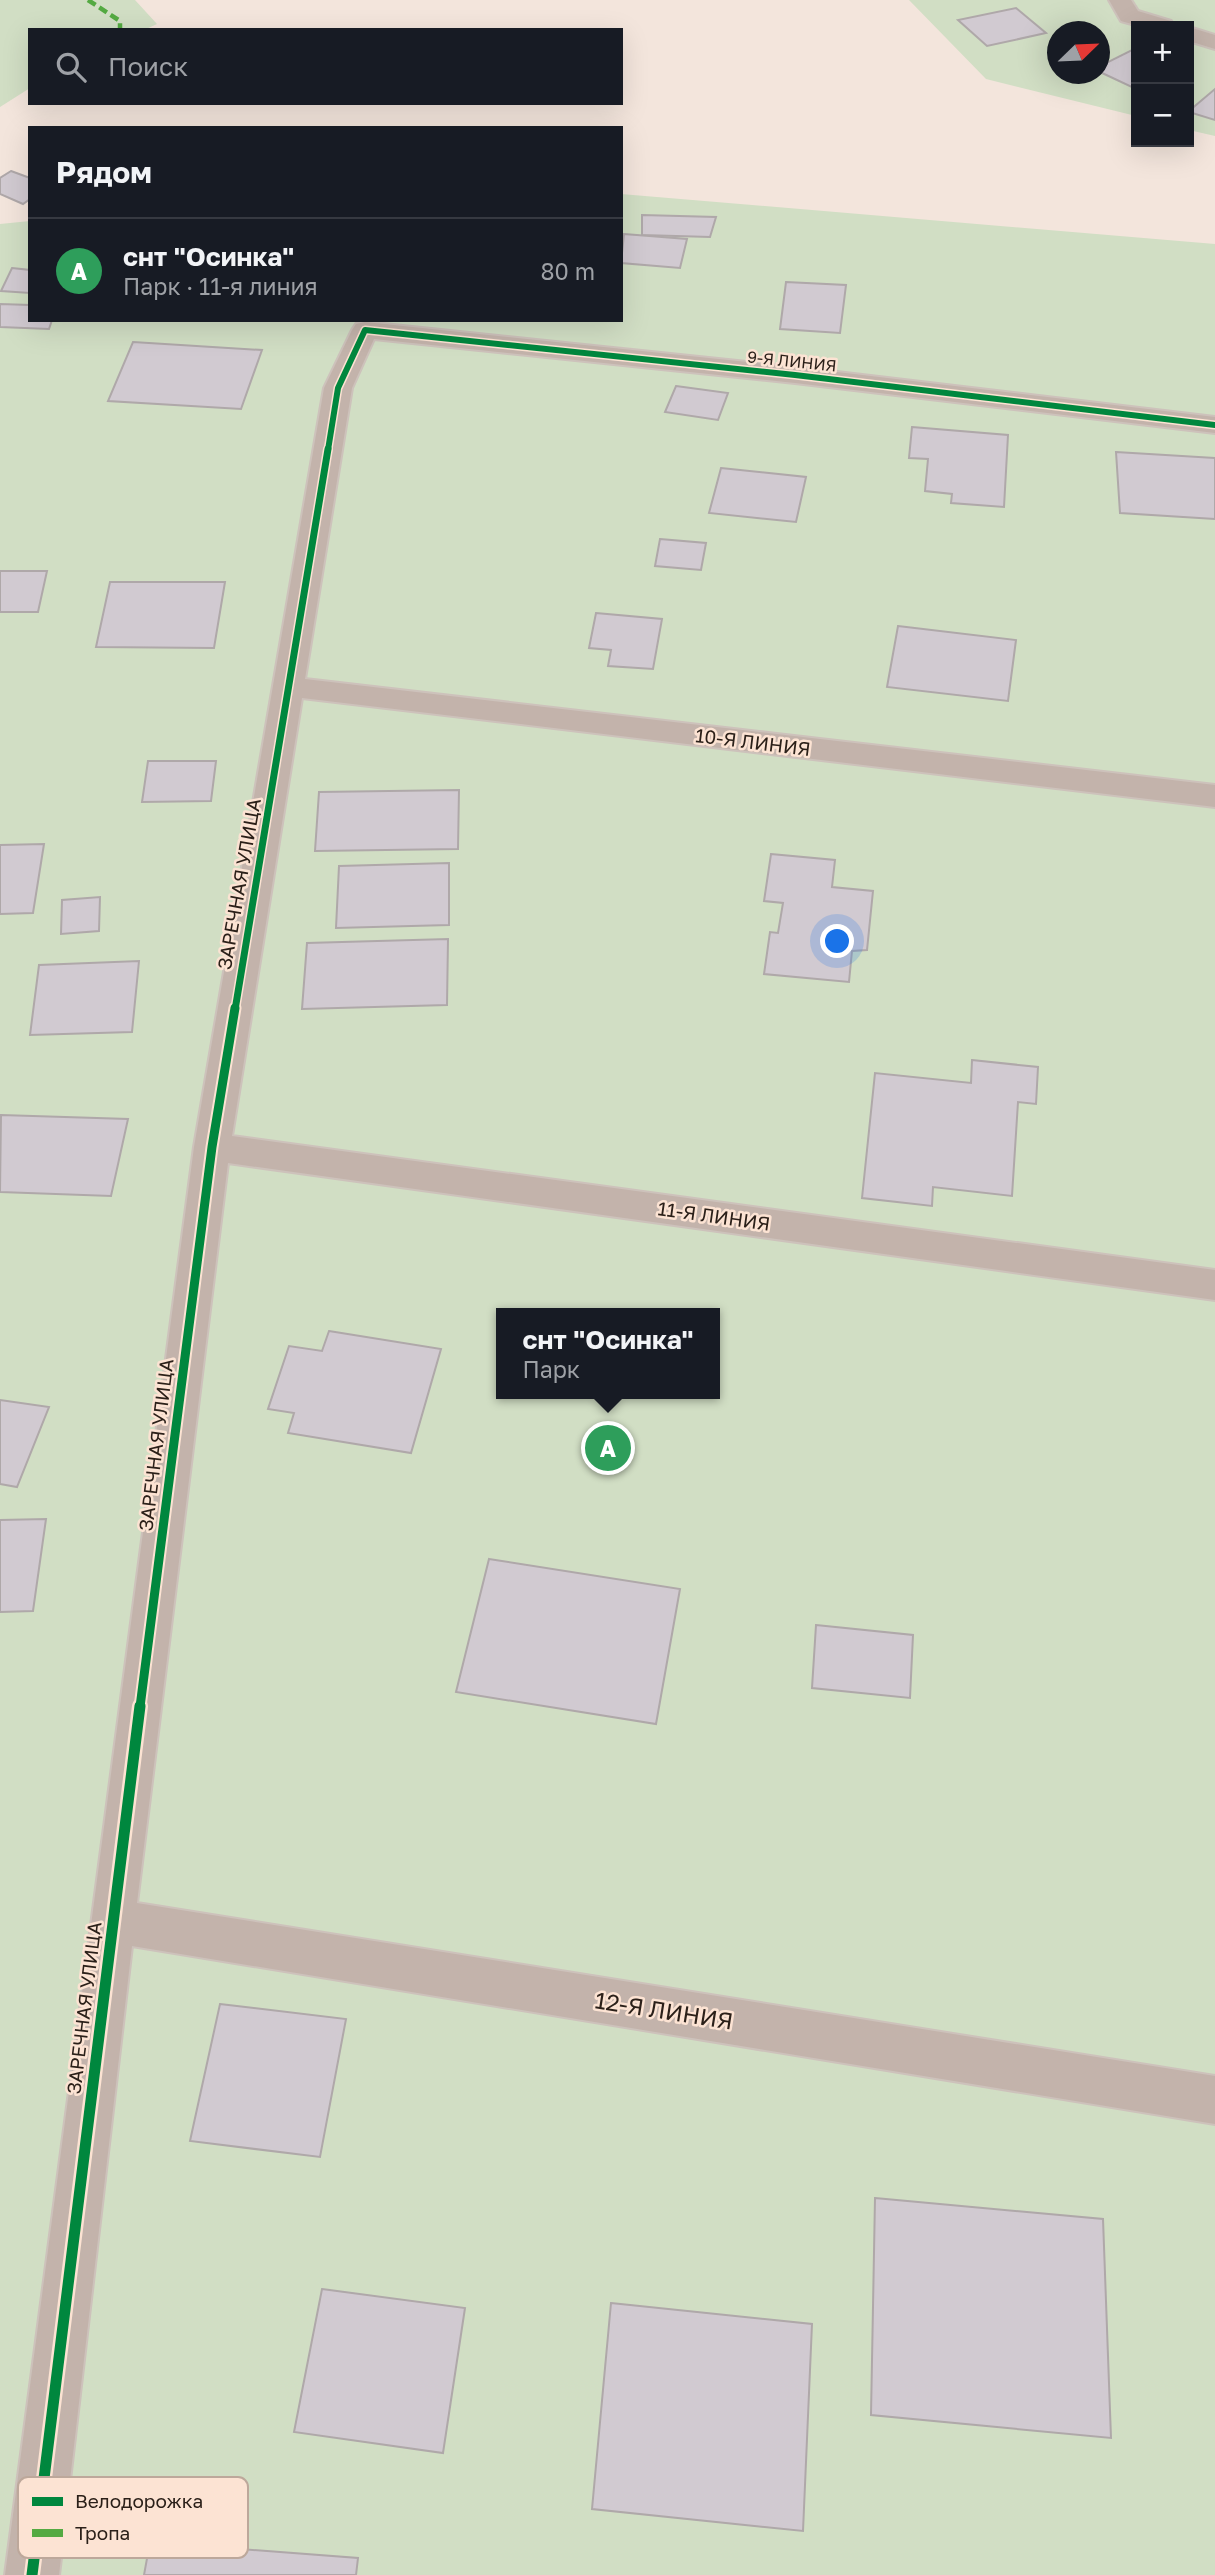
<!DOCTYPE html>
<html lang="ru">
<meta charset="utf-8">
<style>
:root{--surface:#171b24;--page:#242831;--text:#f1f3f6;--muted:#9ea1a6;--line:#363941;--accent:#db2777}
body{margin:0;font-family:"Golos Text",sans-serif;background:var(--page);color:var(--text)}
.controls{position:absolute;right:21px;top:21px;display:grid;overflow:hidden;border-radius:0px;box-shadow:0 7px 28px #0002}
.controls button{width:63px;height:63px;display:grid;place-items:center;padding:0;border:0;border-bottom:2px solid var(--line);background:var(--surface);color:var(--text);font:35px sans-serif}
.compass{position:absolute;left:1047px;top:21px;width:63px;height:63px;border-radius:50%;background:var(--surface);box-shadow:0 7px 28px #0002;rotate:67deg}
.you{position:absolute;left:838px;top:942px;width:24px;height:24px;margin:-18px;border:5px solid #fff;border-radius:50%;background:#1a73e8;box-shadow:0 0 0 10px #1a73e833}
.badge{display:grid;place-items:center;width:46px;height:46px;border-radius:50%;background:var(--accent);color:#fff;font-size:23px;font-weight:700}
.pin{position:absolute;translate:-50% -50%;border:4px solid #fff;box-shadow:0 2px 7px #0006}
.popup{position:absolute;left:496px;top:1308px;width:224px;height:91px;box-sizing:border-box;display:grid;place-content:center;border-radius:0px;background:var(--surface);filter:drop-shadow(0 2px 5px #0005);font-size:23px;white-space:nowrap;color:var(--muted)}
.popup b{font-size:26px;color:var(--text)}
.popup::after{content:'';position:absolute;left:50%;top:100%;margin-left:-14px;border:14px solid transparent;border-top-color:var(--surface)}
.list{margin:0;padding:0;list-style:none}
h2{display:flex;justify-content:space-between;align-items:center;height:91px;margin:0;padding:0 28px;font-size:30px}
h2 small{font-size:23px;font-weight:400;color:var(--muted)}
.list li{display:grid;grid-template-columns:46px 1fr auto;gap:21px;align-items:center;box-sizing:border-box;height:105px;padding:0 28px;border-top:2px solid var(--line)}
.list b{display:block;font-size:26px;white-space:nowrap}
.list p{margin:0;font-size:23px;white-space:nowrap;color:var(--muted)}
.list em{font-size:23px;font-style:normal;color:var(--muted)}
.icon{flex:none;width:38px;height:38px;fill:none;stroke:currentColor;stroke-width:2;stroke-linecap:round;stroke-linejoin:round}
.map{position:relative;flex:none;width:1215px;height:2575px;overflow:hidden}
.search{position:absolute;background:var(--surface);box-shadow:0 7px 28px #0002;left:28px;top:28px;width:595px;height:77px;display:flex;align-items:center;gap:18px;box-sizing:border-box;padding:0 24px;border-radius:0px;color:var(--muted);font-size:26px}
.panel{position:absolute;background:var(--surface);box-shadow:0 7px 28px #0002;left:28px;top:126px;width:595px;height:196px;border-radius:0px}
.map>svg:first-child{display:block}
.green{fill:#d1dec4;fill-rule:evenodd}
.building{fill:#d1cad1;stroke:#afa8a9;stroke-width:2}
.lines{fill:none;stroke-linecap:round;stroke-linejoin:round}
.minor-casing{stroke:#cdc2bb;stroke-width:4}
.minor{fill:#c3b3ab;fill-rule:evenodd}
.quiet{stroke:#54aa42;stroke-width:4.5;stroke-dasharray:9 4.5;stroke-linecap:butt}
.cycleway-far3-casing{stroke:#fce3d3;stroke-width:9}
.cycleway-far2-casing{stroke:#fce3d3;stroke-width:10}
.cycleway-far1-casing{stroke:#fce3d3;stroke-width:13}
.cycleway-casing{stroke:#fce3d3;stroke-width:16}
.cycleway-far3{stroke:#00873e;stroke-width:6}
.cycleway-far2{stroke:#00873e;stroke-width:7}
.cycleway-far1{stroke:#00873e;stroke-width:9}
.cycleway{stroke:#00873e;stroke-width:11}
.labels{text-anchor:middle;stroke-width:5;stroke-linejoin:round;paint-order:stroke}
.far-street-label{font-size:16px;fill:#2b2019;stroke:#fce3d3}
.street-label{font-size:19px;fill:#2b2019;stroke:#fce3d3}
.near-street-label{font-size:23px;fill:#2b2019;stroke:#fce3d3}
.key{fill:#fce3d3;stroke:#bda89b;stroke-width:2}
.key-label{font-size:19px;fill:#2b2019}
</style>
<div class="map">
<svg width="1215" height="2575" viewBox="0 0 1215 2575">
<rect width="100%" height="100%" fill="#f3e5dc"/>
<g class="green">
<path d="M0 0H135L157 24 144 30H30V88L0 107Z"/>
<path d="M909 0H1215V136L1189 130V26H1136V116L986 79ZM1058 32H1100V74H1058Z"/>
<path d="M621 194 1215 244V2575H0V224L30 221V320H621ZM501 1313H715V1394H501Z"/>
</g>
<g class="building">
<path d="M1016 8 1046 33 987 46 958 20Z"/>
<path d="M1136 48V89L1100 72V66Z"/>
<path d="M1215 89V120L1189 112V111Z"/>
<path d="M11 171 30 178V199L23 204 0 194V178Z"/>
<path d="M642 215 716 217 710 237 642 235Z"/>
<path d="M624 234 687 239 680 268 621 263Z"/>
<path d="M12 268 30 270V293L1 291Z"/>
<path d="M786 282 846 285 840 333 780 329Z"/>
<path d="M0 304 30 305V320H52L49 329 0 327Z"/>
<path d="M133 342 262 350 241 409 108 401Z"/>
<path d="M676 386 728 393 718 420 665 412Z"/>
<path d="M912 427 1008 435 1004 507 951 503 952 494 925 491 928 459 909 458Z"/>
<path d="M1116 452 1215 458V519L1120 513Z"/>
<path d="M721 468 806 477 796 522 709 513Z"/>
<path d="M660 539 706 543 701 570 655 566Z"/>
<path d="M0 571H47L38 612H0Z"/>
<path d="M110 582H225L214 648 96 647Z"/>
<path d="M596 613 662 619 653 669 608 666 611 650 589 648Z"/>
<path d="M898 626 1016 640 1008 701 887 687Z"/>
<path d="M148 761H216L211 801 142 802Z"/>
<path d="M459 790 458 849 315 851 319 792Z"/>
<path d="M44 844 33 913 0 914V845Z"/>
<path d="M771 854 835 860 832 887 873 891 867 950 852 951 849 982 764 974 770 932 778 933 783 903 764 901Z"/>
<path d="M449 863V925L336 928 339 866Z"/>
<path d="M100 897 99 931 61 934 62 900Z"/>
<path d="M448 939 447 1005 302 1009 307 943Z"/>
<path d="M139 961 132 1032 30 1035 39 965Z"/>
<path d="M972 1060 1038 1067 1036 1104 1018 1102 1012 1196 933 1187 932 1206 862 1198 875 1073 971 1083Z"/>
<path d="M1 1115 128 1119 111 1196 0 1192Z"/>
<path d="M329 1331 441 1349 411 1453 288 1433 294 1413 268 1409 289 1346 322 1351Z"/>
<path d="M0 1400 49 1407 17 1487 0 1484Z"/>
<path d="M46 1519 33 1611 0 1612V1520Z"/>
<path d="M489 1559 680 1589 656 1724 456 1692Z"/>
<path d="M816 1625 913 1635 910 1698 812 1688Z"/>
<path d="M220 2004 346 2019 320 2157 190 2141Z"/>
<path d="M875 2198 1103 2219 1111 2438 871 2415Z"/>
<path d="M322 2289 465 2308 443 2453 294 2432Z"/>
<path d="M611 2303 812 2324 803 2531 592 2509Z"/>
<path d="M150 2542 358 2558 356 2575H144Z"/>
</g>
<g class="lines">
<defs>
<g id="minor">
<path d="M1109 0H1131L1138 11 1171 21 1174 26H1139L1121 21Z"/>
<path d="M1189 27 1215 35V49L1189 41Z"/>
<path d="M365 322 795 367 1215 417V433L795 383 374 339 352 388 305 679 1215 785V807L302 698 232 1136 1215 1270V1300L228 1163 137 1903 1215 2076V2124L132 1946 59 2575H5L194 1147 324 388 352 330 356 324Z"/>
</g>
</defs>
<use href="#minor" class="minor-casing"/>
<use href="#minor" class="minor"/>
<path class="quiet" d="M88 0 120 21V30"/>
<defs>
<path id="cycleway-far3" d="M328 450 338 388 365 330 795 375 1215 425"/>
<path id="cycleway-far2" d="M235 1010 328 449"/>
<path id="cycleway-far1" d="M140 1707 212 1147 235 1008"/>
<path id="cycleway" d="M32 2575 140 1706"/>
</defs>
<use href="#cycleway-far3" class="cycleway-far3-casing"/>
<use href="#cycleway-far2" class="cycleway-far2-casing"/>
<use href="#cycleway-far1" class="cycleway-far1-casing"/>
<use href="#cycleway" class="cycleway-casing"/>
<use href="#cycleway-far3" class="cycleway-far3"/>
<use href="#cycleway-far2" class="cycleway-far2"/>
<use href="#cycleway-far1" class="cycleway-far1"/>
<use href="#cycleway" class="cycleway"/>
</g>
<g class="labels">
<g class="far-street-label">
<text transform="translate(792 361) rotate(6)" y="6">9-Я ЛИНИЯ</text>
</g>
<g class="street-label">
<text transform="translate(753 742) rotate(7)" y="7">10-Я ЛИНИЯ</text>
<text transform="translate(239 884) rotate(-80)" y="7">ЗАРЕЧНАЯ УЛИЦА</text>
<text transform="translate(714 1216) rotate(8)" y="7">11-Я ЛИНИЯ</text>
<text transform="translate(156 1445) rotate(-83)" y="7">ЗАРЕЧНАЯ УЛИЦА</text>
<text transform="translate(84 2008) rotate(-83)" y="7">ЗАРЕЧНАЯ УЛИЦА</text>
</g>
<g class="near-street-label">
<text transform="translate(664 2011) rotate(9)" y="8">12-Я ЛИНИЯ</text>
</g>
</g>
<rect x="18" y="2477" width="230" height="81" rx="10" class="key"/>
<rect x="32" y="2497" width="31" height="9" fill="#00873e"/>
<rect x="32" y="2529" width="31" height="8" fill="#54aa42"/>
<g class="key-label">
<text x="75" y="2508">Велодорожка</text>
<text x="75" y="2540">Тропа</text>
</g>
</svg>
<div class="controls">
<button>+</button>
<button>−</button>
</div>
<svg class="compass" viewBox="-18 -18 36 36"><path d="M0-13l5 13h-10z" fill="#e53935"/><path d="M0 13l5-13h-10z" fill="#9ea1a6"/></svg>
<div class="you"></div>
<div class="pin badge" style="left:608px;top:1448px;background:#2e9e5b">A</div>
<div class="popup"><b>снт &quot;Осинка&quot;</b>Парк</div>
<div class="search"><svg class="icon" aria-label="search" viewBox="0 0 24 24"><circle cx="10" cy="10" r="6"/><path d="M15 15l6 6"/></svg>Поиск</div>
<section class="panel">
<h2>Рядом<small></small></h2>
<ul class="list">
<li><span class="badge" style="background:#2e9e5b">A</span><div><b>снт &quot;Осинка&quot;</b><p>Парк · 11-я линия</p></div><em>80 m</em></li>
</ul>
</section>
</div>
